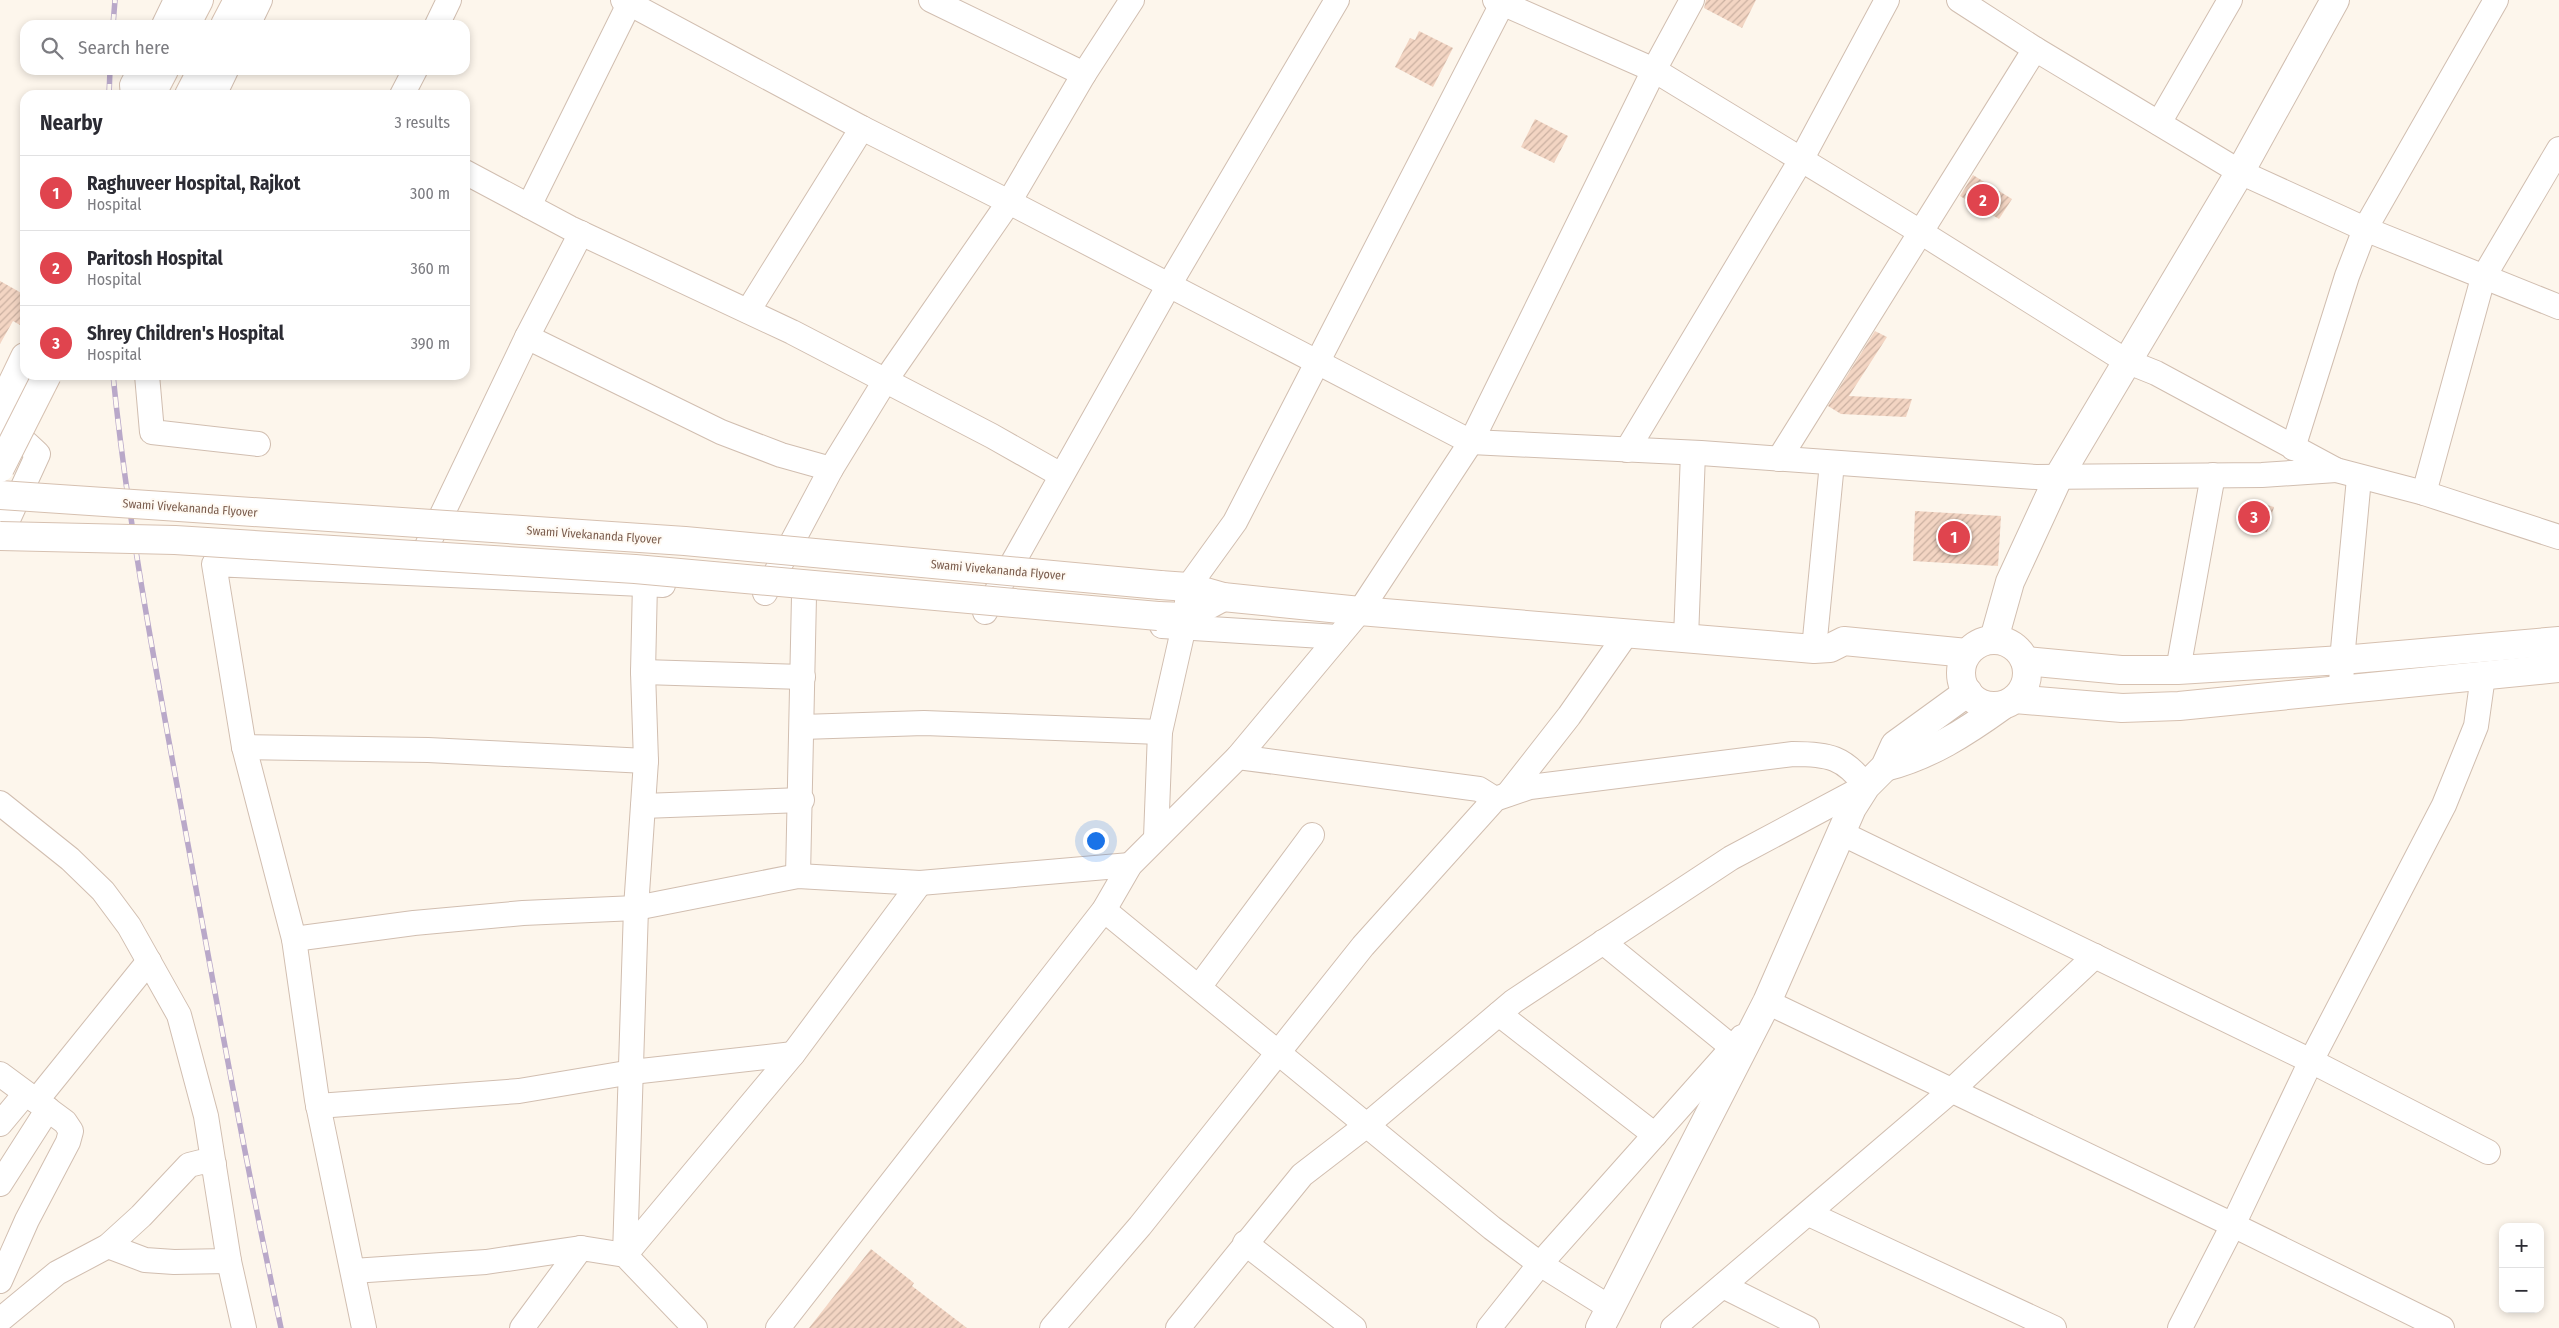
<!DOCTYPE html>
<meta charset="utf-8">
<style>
:root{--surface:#fff;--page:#f2f2f3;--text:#2b2b33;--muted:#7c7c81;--line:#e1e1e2;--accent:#db2777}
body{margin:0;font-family:"Fira Sans Condensed",sans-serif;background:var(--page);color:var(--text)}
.controls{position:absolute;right:15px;bottom:15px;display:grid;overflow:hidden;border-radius:10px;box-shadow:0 2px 8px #0003}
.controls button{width:45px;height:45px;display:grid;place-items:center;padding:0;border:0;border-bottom:1px solid var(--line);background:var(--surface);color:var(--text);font:25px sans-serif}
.you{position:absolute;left:1095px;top:840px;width:18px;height:18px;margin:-12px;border:4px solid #fff;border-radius:50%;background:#1a73e8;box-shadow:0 0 0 8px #1a73e833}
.badge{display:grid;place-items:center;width:32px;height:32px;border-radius:50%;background:var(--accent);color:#fff;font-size:16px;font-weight:700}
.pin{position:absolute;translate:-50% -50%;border:2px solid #fff;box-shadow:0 1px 5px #0006}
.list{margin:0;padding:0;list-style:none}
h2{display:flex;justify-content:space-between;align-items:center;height:65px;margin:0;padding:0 20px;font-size:21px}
h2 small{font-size:16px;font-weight:400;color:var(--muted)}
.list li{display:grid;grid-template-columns:32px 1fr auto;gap:15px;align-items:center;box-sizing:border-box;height:75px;padding:0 20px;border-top:1px solid var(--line)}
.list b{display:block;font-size:19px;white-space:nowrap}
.list p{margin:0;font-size:16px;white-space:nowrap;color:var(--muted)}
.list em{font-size:16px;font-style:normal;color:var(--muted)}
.icon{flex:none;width:28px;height:28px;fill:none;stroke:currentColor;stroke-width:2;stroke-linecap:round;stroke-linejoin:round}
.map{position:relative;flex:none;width:2559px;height:1328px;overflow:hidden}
.search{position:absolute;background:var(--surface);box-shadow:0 2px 8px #0003;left:20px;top:20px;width:450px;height:55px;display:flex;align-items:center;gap:12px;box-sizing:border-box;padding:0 18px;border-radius:15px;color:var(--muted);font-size:19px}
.panel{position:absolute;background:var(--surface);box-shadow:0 2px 8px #0003;left:20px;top:90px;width:450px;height:290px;border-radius:15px}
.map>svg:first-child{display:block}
.building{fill:url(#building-hatch)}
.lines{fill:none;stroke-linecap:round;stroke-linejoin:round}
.minor-casing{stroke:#d1beb0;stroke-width:26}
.tertiary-casing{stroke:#d1beb0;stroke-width:30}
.secondary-casing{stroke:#d6c0b0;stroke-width:30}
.minor{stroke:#fff;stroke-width:24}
.tertiary{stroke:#fff;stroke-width:28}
.secondary{stroke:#fff;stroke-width:28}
.rail-casing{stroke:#b9a8c9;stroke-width:5.5}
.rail{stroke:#fffaf3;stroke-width:4;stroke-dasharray:11;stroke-linecap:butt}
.secondary-bridge-casing{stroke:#d6c0b0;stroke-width:30;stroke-linecap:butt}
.secondary-bridge{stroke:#fff;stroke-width:28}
.labels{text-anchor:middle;stroke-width:4;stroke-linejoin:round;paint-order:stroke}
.street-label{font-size:12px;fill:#7a5c4d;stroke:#fffaf3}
</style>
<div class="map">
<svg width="2559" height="1328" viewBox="0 0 2559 1328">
<defs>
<pattern id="building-hatch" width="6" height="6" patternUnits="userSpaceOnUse" patternTransform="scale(1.25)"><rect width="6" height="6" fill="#f3d5c3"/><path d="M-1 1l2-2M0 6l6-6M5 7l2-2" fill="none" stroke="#cab0a1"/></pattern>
</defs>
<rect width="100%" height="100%" fill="#fdf6ec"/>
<g class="building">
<path d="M1706 0H1756L1742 28 1704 8Z"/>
<path d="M1419 31 1453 48 1433 87 1395 67 1410 38 1415 40Z"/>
<path d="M1535 119 1568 136 1554 163 1521 147Z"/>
<path d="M1973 175 2012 199 1999 219 1960 196Z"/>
<path d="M0 281 25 295V328L13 321 0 344Z"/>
<path d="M1875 331 1887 337 1849 396 1912 399 1906 417 1841 414 1828 406Z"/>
<path d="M2249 500 2274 507 2267 532 2243 525Z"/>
<path d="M1915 511 2001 516 1998 566 1913 561Z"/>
<path d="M871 1249 914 1283 912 1286 967 1328H809Z"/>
</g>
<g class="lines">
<defs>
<g id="minor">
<path d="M623 0 862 128 1009 202 1471 442 1701 453 2036 477 2262 475 2336 470"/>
<path d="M931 0 1084 74"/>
<path d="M1495 0 1654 70 1922 233 2126 361 2156 373 2336 470 2424 493 2559 537"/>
<path d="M1959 0 2035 49 2240 172 2365 229 2559 307"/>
<path d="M164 25 176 0"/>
<path d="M248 25 260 0"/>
<path d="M437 25 449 0"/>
<path d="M133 95 132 85 140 70"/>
<path d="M214 95 226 70"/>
<path d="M402 95 415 70"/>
<path d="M2159 123 2230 0"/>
<path d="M465 172 570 228 792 332 992 436 1061 475"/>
<path d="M529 206 631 0"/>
<path d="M748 311 862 128"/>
<path d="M527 337 721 432 781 455 831 469"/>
<path d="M147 375 152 432 258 444"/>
<path d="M0 428C16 432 26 443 38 454L0 537"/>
<path d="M2293 448 2347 276 2365 229 2496 0"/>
<path d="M1627 450 1801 160 1887 0"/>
<path d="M1779 459 2035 49"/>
<path d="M2424 493 2483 278 2559 149"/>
<path d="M415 571 527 337 581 233"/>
<path d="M765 593 831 469 885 381 1009 202 1084 74 1132 0"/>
<path d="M985 612 1169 285 1337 0"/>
<path d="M1162 626 1338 637"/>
<path d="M1686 638 1693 453"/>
<path d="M1814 649 1832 463"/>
<path d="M2178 670 2213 475"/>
<path d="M643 672 803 677"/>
<path d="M2341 691 2342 660 2359 478"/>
<path d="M802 727 924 723 1160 732"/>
<path d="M244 747 428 750 646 761"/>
<path d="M1238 757 1479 789 1495 799"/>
<path d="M1508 794 1569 716 1627 633"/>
<path d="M0 803 70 859 103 891 129 926 179 1015 206 1116 229 1261 244 1328"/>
<path d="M643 806 802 800"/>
<path d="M1841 833 2311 1061 2488 1152"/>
<path d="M1156 838 1160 732 1186 617 1188 587 1235 522 1504 0"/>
<path d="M798 876 804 596"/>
<path d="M1104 910 1492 1228 1540 1264 1609 1307"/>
<path d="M294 939 414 923 523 913 636 908 798 876 920 883 1130 865"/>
<path d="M1603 942 1733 1048"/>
<path d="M1199 987 1312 835"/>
<path d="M1767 1002 2233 1225 2442 1328"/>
<path d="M1499 1014 1655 1135"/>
<path d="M0 1074 65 1122 71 1131 68 1142 27 1220 0 1281"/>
<path d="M36 1101 149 961"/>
<path d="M318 1106 519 1091 632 1072 793 1054"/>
<path d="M0 1124 25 1094"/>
<path d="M0 1184 48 1109"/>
<path d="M1809 1214 2054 1328"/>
<path d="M1245 1243 1354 1328"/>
<path d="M108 1246 145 1260 174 1262 229 1261"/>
<path d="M625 1255 636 908 646 761 643 672 645 583"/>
<path d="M625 1255 793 1054 920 883"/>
<path d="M353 1271 486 1262 581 1248"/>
<path d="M1723 1286 1807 1328"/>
<path d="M0 1320 57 1273 108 1246 141 1216 189 1165 201 1162 214 1164"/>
<path d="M364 1328 317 1100 294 939 244 747 214 564 663 585"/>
<path d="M522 1328 581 1248 625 1255 695 1328"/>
<path d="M778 1328 1104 910 1130 865 1238 757 1360 611 1471 442 1654 70 1692 0"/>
<path d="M1052 1328 1140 1226 1363 946 1495 799 1530 787 1793 754C1829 754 1844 757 1866 786L1731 858 1514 1001 1367 1125 1302 1175 1178 1328"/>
<path d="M1489 1328 1540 1264 1742 1037"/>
<path d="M1673 1328 1952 1090 2095 956"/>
<path d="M2180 1328 2233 1225 2311 1061 2444 805 2476 726 2483 676"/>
</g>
<g id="tertiary">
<path d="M1994 639 2010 582 2059 476 2240 172 2335 0"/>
<path d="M1885 767C1929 756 1966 732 2002 706"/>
<path d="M1600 1328 1767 1002 1852 808 1866 786 1885 767 1895 745 1968 692"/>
</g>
<g id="secondary">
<path d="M186 25 199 0"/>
<path d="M225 25 238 0"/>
<path d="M151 95 164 70"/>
<path d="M189 95 202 70"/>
<path d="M0 409 25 357"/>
<path d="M1160 585 1188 587 1223 597 1360 611 1814 649 1830 648 1844 641 1967 653"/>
<path d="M1158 616 1186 617 1223 597"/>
<circle cx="1994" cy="673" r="33"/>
<path d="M2025 661 2121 670H2178L2342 660 2559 641"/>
<path d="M2015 699 2122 708 2179 706 2559 668"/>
</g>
</defs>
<use href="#minor" class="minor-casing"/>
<use href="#tertiary" class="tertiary-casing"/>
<use href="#secondary" class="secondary-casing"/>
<use href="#minor" class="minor"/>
<use href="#tertiary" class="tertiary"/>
<use href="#secondary" class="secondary"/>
<defs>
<g id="rail">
<path d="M113 25 115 0"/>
<path d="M109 95 110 70"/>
<path d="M113 375C129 535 160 692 189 850 218 1010 247 1169 281 1328"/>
</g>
</defs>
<use href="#rail" class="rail-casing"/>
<use href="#rail" class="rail"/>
<defs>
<g id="secondary-bridge">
<path d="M0 468 47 375"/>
<path d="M0 495 685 541 1160 585"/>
<path d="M0 536 175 540 635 569 1158 616"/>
</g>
</defs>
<use href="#secondary-bridge" class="secondary-bridge-casing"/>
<use href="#secondary-bridge" class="secondary-bridge"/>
</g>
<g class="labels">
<g class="street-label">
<text transform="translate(190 508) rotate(4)" y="4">Swami Vivekananda Flyover</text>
<text transform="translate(594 535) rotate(4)" y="4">Swami Vivekananda Flyover</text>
<text transform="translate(998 570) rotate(5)" y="4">Swami Vivekananda Flyover</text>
</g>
</g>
</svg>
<div class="controls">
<button>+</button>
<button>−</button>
</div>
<div class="you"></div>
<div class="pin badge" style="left:1954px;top:537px;background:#e0444e">1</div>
<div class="pin badge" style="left:1983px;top:200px;background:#e0444e">2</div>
<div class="pin badge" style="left:2254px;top:517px;background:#e0444e">3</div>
<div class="search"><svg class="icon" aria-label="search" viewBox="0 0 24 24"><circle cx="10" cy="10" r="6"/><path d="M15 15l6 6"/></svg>Search here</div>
<section class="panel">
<h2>Nearby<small>3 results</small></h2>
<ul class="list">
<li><span class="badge" style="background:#e0444e">1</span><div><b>Raghuveer Hospital, Rajkot</b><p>Hospital</p></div><em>300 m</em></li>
<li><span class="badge" style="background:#e0444e">2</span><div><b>Paritosh Hospital</b><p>Hospital</p></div><em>360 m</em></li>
<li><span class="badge" style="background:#e0444e">3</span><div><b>Shrey Children's Hospital</b><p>Hospital</p></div><em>390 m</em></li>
</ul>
</section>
</div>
